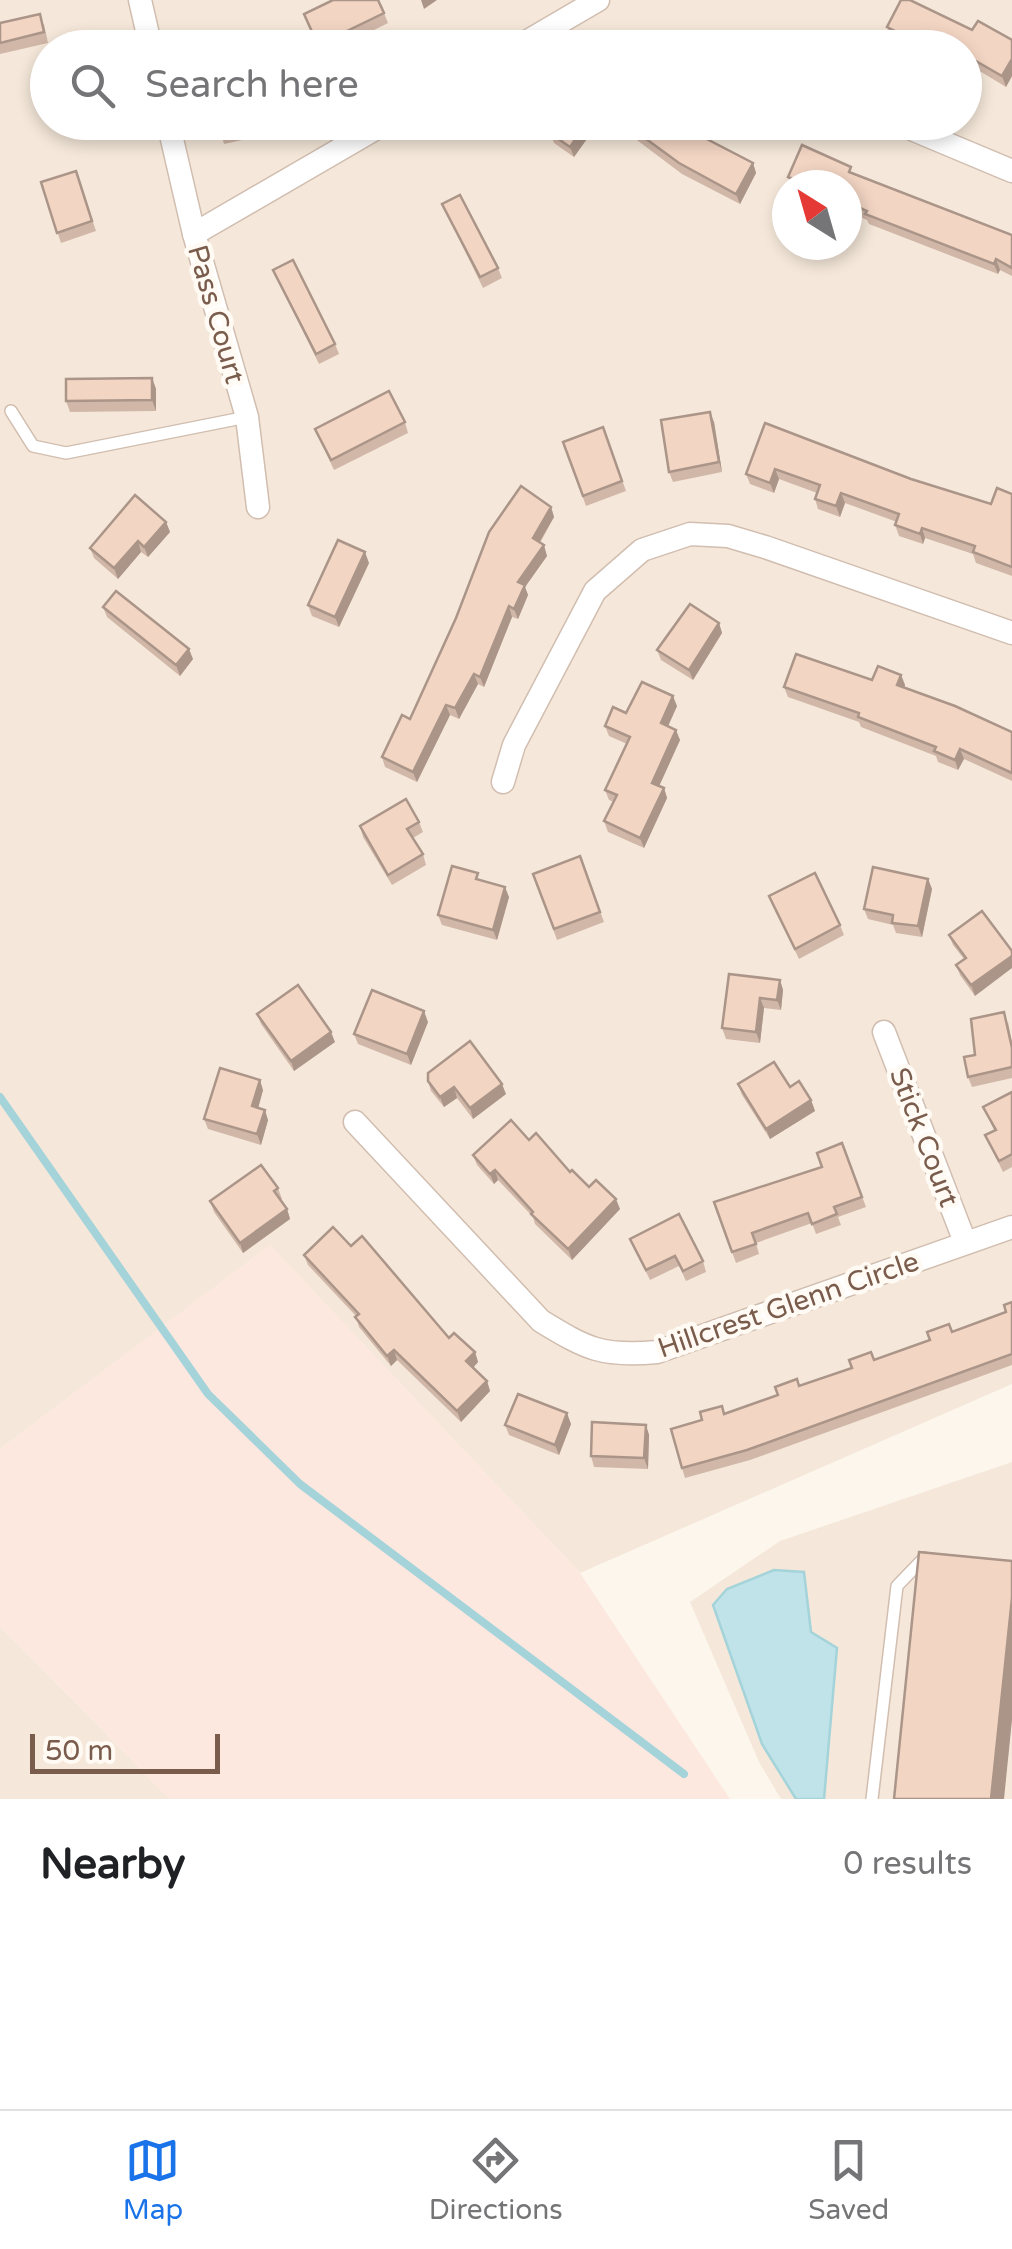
<!DOCTYPE html>
<style>
:root{--surface:#fff;--page:#f2f2f2;--text:#202124;--muted:#757577;--line:#e0e0e0;--accent:#1a73e8}
body{margin:0;font-family:"Varela Round",sans-serif;background:var(--page);color:var(--text)}
.compass{position:absolute;left:772px;top:170px;width:90px;height:90px;border-radius:50%;background:var(--surface);box-shadow:0 5px 15px #0003;rotate:323deg}
.scale{position:absolute;left:30px;bottom:25px;width:190px;box-sizing:border-box;padding-left:10px;border:5px solid #7a5c4d;border-top:0;font-size:28px;line-height:35px;white-space:nowrap;color:#7a5c4d;-webkit-text-stroke:8px #fffaf3;paint-order:stroke}
.list{margin:0;padding:0;list-style:none}
h2{display:flex;justify-content:space-between;align-items:center;height:130px;margin:0;padding:0 40px;font-size:42px}
h2 small{font-size:32px;font-weight:400;color:var(--muted)}
.icon{flex:none;width:55px;height:55px;fill:none;stroke:currentColor;stroke-width:2;stroke-linecap:round;stroke-linejoin:round}
.map{position:relative;flex:none;width:1012px;height:1799px;overflow:hidden}
.search{position:absolute;background:var(--surface);box-shadow:0 5px 15px #0003;left:30px;right:30px;top:30px;height:110px;display:flex;align-items:center;gap:25px;box-sizing:border-box;padding:0 35px;border-radius:55px;color:var(--muted);font-size:38px}
.sheet{height:310px;background:var(--surface)}
nav{display:flex;justify-content:space-around;align-items:center;box-sizing:border-box;height:140px;border-top:2px solid var(--line);background:var(--surface);font-size:28px;color:var(--muted)}
nav a{display:grid;justify-items:center;gap:5px}
nav .on{color:var(--accent)}
.map>svg:first-child{display:block}
.residential{fill:#f5e8da;fill-rule:evenodd}
.commercial{fill:#fde8e0}
.water{fill:#bfe3e8;stroke:#a5d3da;stroke-width:2.5}
.lines{fill:none;stroke-linecap:round;stroke-linejoin:round}
.stream{stroke:#a5d3da;stroke-width:8}
.lane-casing{stroke:#d1beb0;stroke-width:14}
.street-casing{stroke:#d1beb0;stroke-width:25}
.lane{stroke:#fff;stroke-width:11}
.street{stroke:#fff;stroke-width:22}
.wall{fill:#d1b7a8}
.shaded-wall{fill:#aa9588}
.building{fill:#f3d5c3;stroke:#aa9588;stroke-width:2.5}
.labels{text-anchor:middle;stroke-width:9;stroke-linejoin:round;paint-order:stroke}
.street-label{font-size:28px;fill:#7a5c4d;stroke:#fffaf3}
</style>
<div class="map">
<svg width="1012" height="1799" viewBox="0 0 1012 1799">
<rect width="100%" height="100%" fill="#fdf6ec"/>
<g class="residential">
<path d="M0 0H1012V1384L580 1573 270 1246 0 1449ZM48 48H964V122H48ZM787 185H847V245H787Z"/>
<path d="M1012 1462V1799H781L759 1762 690 1602 780 1541Z"/>
<path d="M0 1626 170 1799H0Z"/>
</g>
<path class="commercial" d="M270 1245 580 1573 730 1799H170L0 1626V1449Z"/>
<path class="water" d="M774 1570 804 1572 811 1632 837 1648 824 1799H796L762 1744 713 1605 727 1589Z"/>
<g class="lines">
<path class="stream" d="M0 1097 208 1394 300 1484 684 1774"/>
<defs>
<g id="lane">
<path d="M11 411 33 446 66 453 247 417"/>
<path d="M872 1799 897 1586 924 1558 928 1559"/>
</g>
<g id="street">
<path d="M140 0 151 48"/>
<path d="M516 48 598 0"/>
<path d="M168 122 194 234 247 417 258 507"/>
<path d="M895 122 1012 171"/>
<path d="M194 234 387 122"/>
<path d="M503 782 514 745 595 591 642 550 690 534 728 536 765 547 1012 633"/>
<path d="M884 1032 965 1242"/>
<path d="M355 1122 541 1321C587 1349 602 1357 657 1352L1012 1227"/>
</g>
</defs>
<use href="#lane" class="lane-casing"/>
<use href="#street" class="street-casing"/>
<use href="#lane" class="lane"/>
<use href="#street" class="street"/>
</g>
<g class="wall">
<path d="M384 13 388 23 338 48H319L304 14Z"/>
<path d="M0 23 44 24 48 43 0 54Z"/>
<path d="M887 27 972 30 1012 40V76L1006 87 978 70 974 77 964 71V48H912L891 37Z"/>
<path d="M257 122 260 136 224 144 221 133Z"/>
<path d="M558 122H599L574 157 554 143 550 133Z"/>
<path d="M613 122H682L701 136 753 163 756 173 740 204 682 174Z"/>
<path d="M76 171 96 231 61 243 41 182Z"/>
<path d="M854 174 1012 235V276L1000 270 998 274 869 224 867 220 847 211V185H791L788 177Z"/>
<path d="M442 204 498 268 502 278 483 288Z"/>
<path d="M273 270 335 344 339 354 319 364Z"/>
<path d="M152 378 156 389V411L70 412 66 401Z"/>
<path d="M405 422 408 433 334 470 315 429Z"/>
<path d="M714 422 722 472 673 482 669 472Z"/>
<path d="M765 423 911 479 991 504 1012 494V576L976 563 973 554 925 538 923 544 899 536 895 525 897 522 845 503 840 517 818 509 815 499 817 493 779 479 774 493 750 484 746 474Z"/>
<path d="M603 427 626 491 586 506 563 442Z"/>
<path d="M551 507 554 517 540 543 547 556 525 587 528 595 518 619 512 617 484 687 478 684 459 719 450 715 417 782 385 767 382 757 410 719Z"/>
<path d="M166 522 170 532 148 557 141 552 118 579 94 558 90 548Z"/>
<path d="M369 563 339 627 312 616 308 605Z"/>
<path d="M103 607 193 659 180 676 107 617Z"/>
<path d="M719 623 722 633 693 680 661 660 657 650Z"/>
<path d="M901 675 905 685 904 688 1012 732V781L964 759 958 770 938 762 936 756 861 727 859 722 788 697 784 687 872 680Z"/>
<path d="M677 706 668 726 680 740 659 786 664 788 667 798 644 848 608 832 604 821 614 802 609 800 605 790 627 744 609 736 605 726 626 713Z"/>
<path d="M419 822 423 832 413 838 423 854 426 865 392 885 363 837 360 826Z"/>
<path d="M580 856 604 922 557 940 533 874Z"/>
<path d="M928 879 932 889 922 937 896 933 893 925 868 919 864 909Z"/>
<path d="M481 880 509 897 497 940 442 925 438 915Z"/>
<path d="M769 896 840 925 844 935 799 959Z"/>
<path d="M982 911 975 996 960 975 956 965 964 959 953 945 949 935Z"/>
<path d="M780 980 783 990 781 1010 764 1008 760 1043 726 1039 722 1028Z"/>
<path d="M257 1014 335 1042 294 1071 261 1024Z"/>
<path d="M428 1022 411 1065 358 1044 354 1034Z"/>
<path d="M1008 1022 1012 1042V1078L972 1087 968 1077 975 1055Z"/>
<path d="M428 1081 506 1094 473 1119 457 1098 444 1107 431 1091Z"/>
<path d="M738 1084 790 1087 811 1100 815 1111 770 1139 742 1095Z"/>
<path d="M263 1090 258 1108 268 1120 261 1145 208 1129 204 1119Z"/>
<path d="M1012 1092V1167L1003 1172 985 1135 994 1130 983 1107Z"/>
<path d="M529 1140 620 1209 572 1260 535 1224 533 1217 498 1180 494 1184 477 1165 473 1155Z"/>
<path d="M842 1143 866 1207 838 1217 841 1225 816 1234 812 1223 756 1243 759 1254 736 1263 714 1202 822 1167Z"/>
<path d="M278 1188 282 1199 280 1200 287 1209 290 1219 243 1253 214 1212 210 1201Z"/>
<path d="M630 1239 703 1261 706 1272 686 1281 679 1266 650 1280Z"/>
<path d="M351 1246 449 1338 475 1352 478 1362 473 1368 487 1381 490 1391 461 1422 397 1360 391 1366 359 1327 356 1316 308 1265 304 1255Z"/>
<path d="M1012 1302V1365L750 1460 685 1478 682 1468 702 1420 725 1414 778 1395 1006 1312Z"/>
<path d="M571 1424 559 1455 509 1435 505 1425Z"/>
<path d="M646 1425 649 1435 648 1469 594 1467 591 1456Z"/>
</g>
<g class="shaded-wall">
<path d="M421 0H437L424 9Z"/>
<path d="M1012 59V76L1006 87 1002 76Z"/>
<path d="M974 60 978 70 974 77 971 66Z"/>
<path d="M587 122H599L574 157 570 147Z"/>
<path d="M753 163 756 173 740 204 736 194Z"/>
<path d="M996 259 1000 270 998 274 994 264Z"/>
<path d="M152 378 156 389V411L152 400Z"/>
<path d="M710 412 714 422 722 472 719 462Z"/>
<path d="M775 469 779 479 774 493 770 483Z"/>
<path d="M841 493 845 503 840 517 836 506Z"/>
<path d="M551 507 554 517 536 548 533 538Z"/>
<path d="M166 522 170 532 148 557 144 547Z"/>
<path d="M922 528 925 538 923 544 920 534Z"/>
<path d="M138 541 141 552 118 579 114 568Z"/>
<path d="M544 545 547 556 525 587 528 595 518 619 514 609 518 582Z"/>
<path d="M365 552 369 563 339 627 335 617Z"/>
<path d="M509 606 512 617 484 687 480 677Z"/>
<path d="M719 623 722 633 693 680 689 670Z"/>
<path d="M189 649 193 659 180 676 176 665Z"/>
<path d="M474 674 478 684 459 719 455 708Z"/>
<path d="M901 675 905 685 901 696 897 685Z"/>
<path d="M673 696 677 706 665 733 661 723Z"/>
<path d="M446 705 450 715 417 782 413 772Z"/>
<path d="M676 730 680 740 656 793 652 783Z"/>
<path d="M960 749 964 759 958 770 955 760Z"/>
<path d="M664 788 667 798 644 848 640 838Z"/>
<path d="M928 879 932 889 922 937 918 926Z"/>
<path d="M505 887 509 897 497 940 493 930Z"/>
<path d="M1012 956V968L975 996 971 985Z"/>
<path d="M780 980 783 990 781 1010 777 1000Z"/>
<path d="M760 998 764 1008 760 1043 756 1032Z"/>
<path d="M424 1011 428 1022 411 1065 407 1054Z"/>
<path d="M331 1032 335 1042 294 1071 291 1061Z"/>
<path d="M260 1080 263 1090 256 1116 252 1106Z"/>
<path d="M502 1084 506 1094 473 1119 470 1108Z"/>
<path d="M454 1087 457 1098 444 1107 440 1097Z"/>
<path d="M811 1100 815 1111 770 1139 766 1129Z"/>
<path d="M265 1110 268 1120 261 1145 257 1134Z"/>
<path d="M495 1170 498 1180 494 1184 490 1174Z"/>
<path d="M616 1199 620 1209 572 1260 568 1249Z"/>
<path d="M287 1209 290 1219 243 1253 240 1243Z"/>
<path d="M394 1350 397 1360 391 1366 387 1356Z"/>
<path d="M475 1352 478 1362 470 1371 466 1361Z"/>
<path d="M487 1381 490 1391 461 1422 457 1411Z"/>
<path d="M567 1413 571 1424 559 1455 555 1445Z"/>
<path d="M646 1425 649 1435 648 1469 644 1458Z"/>
<path d="M1012 1598V1720L1004 1799H991Z"/>
</g>
<g class="building">
<path d="M333 0H378L384 13 318 45 304 14Z"/>
<path d="M901 0H910L972 30 978 21 1012 40V59L1002 76 974 60 971 66 964 63V48H929L887 27Z"/>
<path d="M40 14 44 32 0 43V23Z"/>
<path d="M218 122H255L256 126 221 133Z"/>
<path d="M558 122H587L570 147 550 133Z"/>
<path d="M623 122H682L701 136 753 163 736 194 679 163Z"/>
<path d="M802 145 851 167 849 172 1012 235V268L996 259 994 264 865 214 867 211 847 202V185H807L788 177Z"/>
<path d="M76 171 92 221 57 233 41 182Z"/>
<path d="M460 195 498 268 480 277 442 204Z"/>
<path d="M293 260 335 344 316 354 273 270Z"/>
<path d="M152 378V400L66 401V379Z"/>
<path d="M389 391 405 422 331 460 315 429Z"/>
<path d="M710 412 719 462 669 472 661 420Z"/>
<path d="M765 423 911 479 991 504 997 488 1012 494V567L973 552 975 546 922 528 920 534 895 525 899 514 841 493 836 506 815 499 820 485 775 469 770 483 746 474Z"/>
<path d="M603 427 622 481 583 496 563 442Z"/>
<path d="M521 486 551 507 533 538 544 545 518 582 525 585 514 609 509 606 480 677 474 674 455 708 446 705 413 772 382 757 402 715 410 719 456 618 489 532Z"/>
<path d="M135 495 166 522 144 547 138 541 114 568 90 548Z"/>
<path d="M338 540 365 552 335 617 308 605Z"/>
<path d="M116 591 189 649 176 665 103 607Z"/>
<path d="M690 604 719 623 689 670 657 650Z"/>
<path d="M796 654 872 680 878 666 901 675 897 685 955 706 1012 732V773L960 749 955 760 934 751 936 747 858 717 859 713 784 687Z"/>
<path d="M642 682 673 696 661 723 676 730 652 783 664 788 640 838 604 821 617 795 605 790 630 737 605 726 613 707 626 713Z"/>
<path d="M406 799 419 822 407 829 423 854 388 875 360 826Z"/>
<path d="M580 856 600 912 554 929 533 874Z"/>
<path d="M452 866 478 873 476 879 505 887 493 930 438 915Z"/>
<path d="M873 867 928 879 918 926 892 923 893 915 864 909Z"/>
<path d="M815 873 840 925 795 949 769 896Z"/>
<path d="M982 911 1012 951V956L971 985 956 965 966 958 949 935Z"/>
<path d="M729 974 780 980 777 1000 760 998 756 1032 722 1028Z"/>
<path d="M298 985 331 1032 291 1061 257 1014Z"/>
<path d="M372 990 424 1011 407 1054 354 1034Z"/>
<path d="M1004 1012 1012 1048V1067L968 1077 964 1057 975 1055 971 1019Z"/>
<path d="M470 1041 502 1084 470 1108 454 1087 440 1097 428 1081V1073Z"/>
<path d="M774 1062 790 1087 799 1081 811 1100 766 1129 738 1084Z"/>
<path d="M220 1068 260 1080 252 1106 265 1110 257 1134 204 1119Z"/>
<path d="M1012 1092V1154L999 1161 985 1135 996 1130 983 1107Z"/>
<path d="M511 1120 529 1140 536 1133 570 1172 572 1170 589 1187 596 1180 616 1199 568 1249 531 1214 533 1212 495 1170 490 1174 473 1155Z"/>
<path d="M842 1143 862 1197 834 1207 837 1214 812 1224 808 1213 752 1233 756 1244 732 1252 714 1202 822 1167 817 1153Z"/>
<path d="M261 1165 278 1188 274 1191 287 1209 240 1243 210 1201Z"/>
<path d="M679 1214 703 1261 683 1271 675 1256 646 1270 630 1239Z"/>
<path d="M333 1227 351 1246 362 1236 449 1338 454 1333 475 1352 466 1361 487 1381 457 1411 394 1350 387 1356 355 1317 359 1314 304 1255Z"/>
<path d="M1012 1302V1354L747 1450 682 1468 671 1429 702 1420 700 1412 722 1406 724 1414 778 1395 775 1387 797 1379 799 1386 852 1368 849 1360 871 1352 874 1360 930 1340 927 1332 949 1324 952 1332 1006 1312 1004 1305Z"/>
<path d="M518 1394 567 1413 555 1445 505 1425Z"/>
<path d="M592 1422 646 1425 644 1458 591 1456Z"/>
<path d="M919 1552 1012 1561V1598L991 1799H894Z"/>
</g>
<g class="labels">
<g class="street-label">
<text transform="translate(217 314) rotate(74)" y="10">Pass Court</text>
<text transform="translate(925 1137) rotate(69)" y="10">Stick Court</text>
<text transform="translate(788 1304) rotate(-19)" y="10">Hillcrest Glenn Circle</text>
</g>
</g>
</svg>
<svg class="compass" viewBox="-18 -18 36 36"><path d="M0-13l5 13h-10z" fill="#e53935"/><path d="M0 13l5-13h-10z" fill="#757577"/></svg>
<div class="scale">50 m</div>
<div class="search"><svg class="icon" aria-label="search" viewBox="0 0 24 24"><circle cx="10" cy="10" r="6"/><path d="M15 15l6 6"/></svg>Search here</div>
</div>
<section class="sheet">
<h2>Nearby<small>0 results</small></h2>
<ul class="list">
</ul>
</section>
<nav>
<a class="on"><svg class="icon" aria-label="map" viewBox="0 0 24 24"><path d="M3 6l6-2 6 2 6-2v14l-6 2-6-2-6 2zM9 4v14M15 6v14"/></svg>Map</a>
<a><svg class="icon" aria-label="directions" viewBox="0 0 24 24"><path d="M12 3l9 9-9 9-9-9zM9 14v-3h6M13 9l2 2-2 2"/></svg>Directions</a>
<a><svg class="icon" aria-label="saved" viewBox="0 0 24 24"><path d="M7 4h10v16l-5-4-5 4z"/></svg>Saved</a>
</nav>
